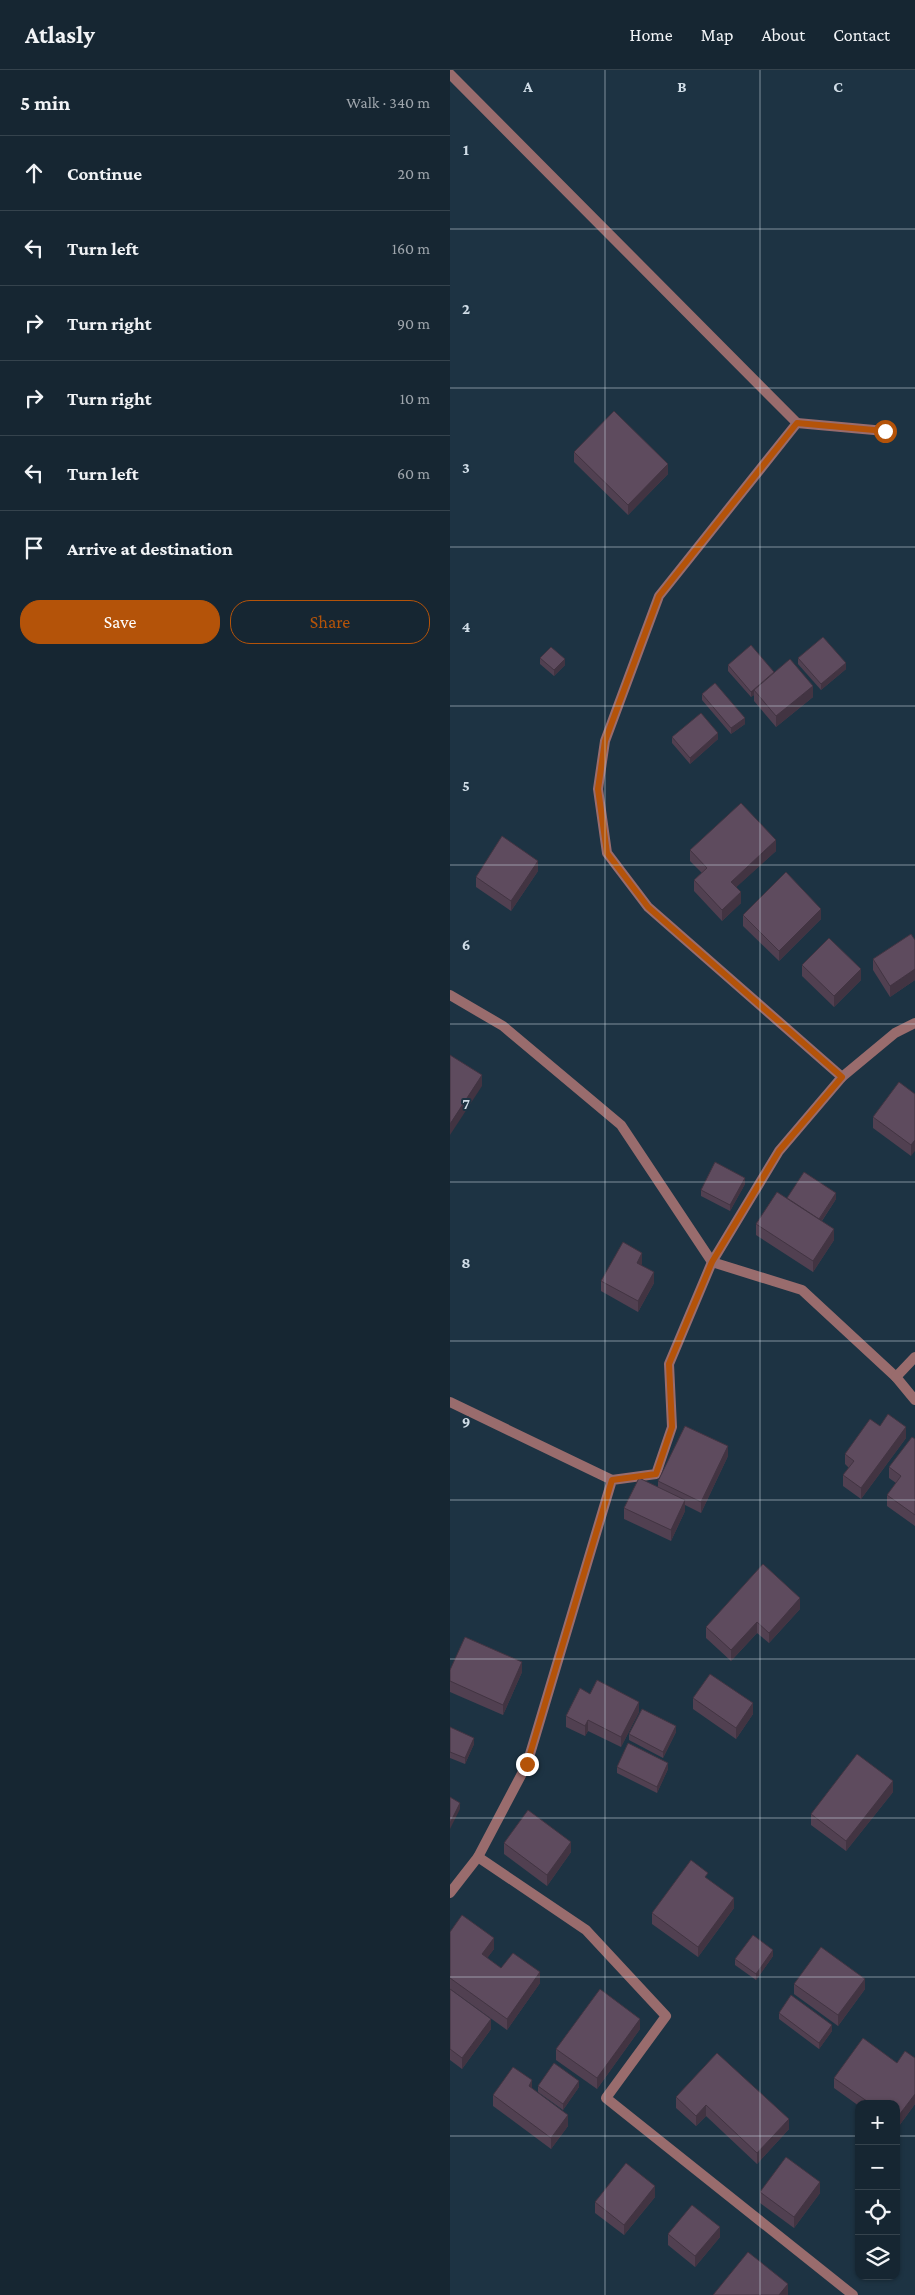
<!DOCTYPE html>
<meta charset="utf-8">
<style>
:root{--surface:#162632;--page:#1f2e3a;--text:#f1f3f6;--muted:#9ea5ac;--line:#35434d;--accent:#b45309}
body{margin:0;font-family:"Crimson Pro",serif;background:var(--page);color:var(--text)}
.controls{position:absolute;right:15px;bottom:15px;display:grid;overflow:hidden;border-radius:10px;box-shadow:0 1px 4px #0004}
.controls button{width:45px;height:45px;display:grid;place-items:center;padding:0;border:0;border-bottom:1px solid var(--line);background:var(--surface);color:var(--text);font:25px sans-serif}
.stop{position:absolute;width:15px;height:15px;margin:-11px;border:4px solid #b45309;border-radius:50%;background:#fff}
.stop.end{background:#b45309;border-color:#fff;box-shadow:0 1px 5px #0008}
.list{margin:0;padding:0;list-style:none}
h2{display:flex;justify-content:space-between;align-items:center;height:65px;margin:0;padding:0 20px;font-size:21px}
h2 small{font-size:16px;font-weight:400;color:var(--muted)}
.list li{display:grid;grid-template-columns:32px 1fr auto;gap:15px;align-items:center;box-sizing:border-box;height:75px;padding:0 20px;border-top:1px solid var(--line)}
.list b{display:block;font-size:19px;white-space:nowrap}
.list em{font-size:16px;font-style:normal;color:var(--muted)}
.actions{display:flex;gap:10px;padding:15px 20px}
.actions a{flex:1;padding:11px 0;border:1px solid var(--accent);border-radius:20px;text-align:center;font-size:18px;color:var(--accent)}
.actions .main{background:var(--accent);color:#fff}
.icon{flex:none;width:28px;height:28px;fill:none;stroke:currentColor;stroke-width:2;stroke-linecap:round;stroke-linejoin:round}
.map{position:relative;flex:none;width:465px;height:2225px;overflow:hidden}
header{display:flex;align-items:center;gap:30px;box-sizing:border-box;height:70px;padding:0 25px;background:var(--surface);border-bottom:1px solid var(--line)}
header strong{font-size:24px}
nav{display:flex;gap:28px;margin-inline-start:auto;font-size:18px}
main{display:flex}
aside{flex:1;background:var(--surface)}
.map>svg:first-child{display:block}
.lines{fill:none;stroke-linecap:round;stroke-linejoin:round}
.street{stroke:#996c6d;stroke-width:10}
.wall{fill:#514051}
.shaded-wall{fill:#423442}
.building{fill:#5e4b5e;stroke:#423442}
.route{stroke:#b45309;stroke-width:6}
.grid{fill:none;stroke:#d0dde7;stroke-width:1;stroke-opacity:0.55}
.grid-label{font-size:16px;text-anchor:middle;font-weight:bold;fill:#d0dde7;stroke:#1d3343;stroke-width:4;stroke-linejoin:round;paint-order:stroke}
</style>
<header>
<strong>Atlasly</strong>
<nav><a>Home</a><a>Map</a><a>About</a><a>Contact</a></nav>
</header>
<main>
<aside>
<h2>5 min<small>Walk · 340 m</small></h2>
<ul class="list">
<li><svg class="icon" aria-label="ahead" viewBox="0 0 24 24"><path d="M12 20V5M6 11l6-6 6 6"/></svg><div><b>Continue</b></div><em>20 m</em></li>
<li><svg class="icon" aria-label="left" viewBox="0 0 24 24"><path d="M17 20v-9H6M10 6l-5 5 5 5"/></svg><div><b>Turn left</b></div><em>160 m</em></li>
<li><svg class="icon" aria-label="right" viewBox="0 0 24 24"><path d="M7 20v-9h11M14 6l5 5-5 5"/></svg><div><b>Turn right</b></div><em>90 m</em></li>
<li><svg class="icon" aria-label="right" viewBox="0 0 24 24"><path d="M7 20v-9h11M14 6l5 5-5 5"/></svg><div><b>Turn right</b></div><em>10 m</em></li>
<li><svg class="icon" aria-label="left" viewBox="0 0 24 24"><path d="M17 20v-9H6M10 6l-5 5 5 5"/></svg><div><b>Turn left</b></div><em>60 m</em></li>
<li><svg class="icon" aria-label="arrive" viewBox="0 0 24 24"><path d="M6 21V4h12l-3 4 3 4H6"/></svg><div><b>Arrive at destination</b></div></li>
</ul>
<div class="actions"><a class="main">Save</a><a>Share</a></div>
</aside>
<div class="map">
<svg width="465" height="2225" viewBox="0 0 465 2225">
<rect width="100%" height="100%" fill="#1d3343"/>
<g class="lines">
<g class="street">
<path d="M0 4 347 353"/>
<path d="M0 925 53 956 171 1055 262 1192 352 1220 446 1307 465 1330"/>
<path d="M392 1007 198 837 157 783 148 719 155 671 209 526 347 353 435 361"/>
<path d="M446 1307 465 1287"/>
<path d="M0 1332 162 1410"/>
<path d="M28 1787 136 1860 216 1946 156 2028 403 2225"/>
<path d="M0 1823 28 1787 77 1694 162 1410 206 1404 222 1357 219 1294 262 1192 329 1081 392 1007 445 963 465 953"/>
</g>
</g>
<g class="wall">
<path d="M124 382 218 404 178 445 124 392Z"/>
<path d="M90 588 115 595 104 606 90 594Z"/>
<path d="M348 588 396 599 371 620 348 594Z"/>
<path d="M278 595 324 603 363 627 326 657 304 631V625L301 627 278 601Z"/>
<path d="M252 624 295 654 281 664 252 630Z"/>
<path d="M222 667 268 669 240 694 222 673Z"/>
<path d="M240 780 326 781 286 817 291 833 272 851 244 821V810L252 803 240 791Z"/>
<path d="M88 801 61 841 26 817V807Z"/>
<path d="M293 845 371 849 329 891 293 856Z"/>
<path d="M465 870V910L440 927 423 900V889Z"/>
<path d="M352 895 411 910 384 937 352 906Z"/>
<path d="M465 1024 461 1086 423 1058V1047Z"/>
<path d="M295 1114 280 1141 251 1126V1120Z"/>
<path d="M337 1128 386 1129 372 1151 384 1170 363 1202 306 1165V1154Z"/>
<path d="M192 1194 191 1195 204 1213 188 1242 151 1221V1211Z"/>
<path d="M430 1356 456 1368 411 1429 393 1416V1405L399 1398 395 1394V1384Z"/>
<path d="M465 1369V1456L437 1436V1425L446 1413 439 1408V1397Z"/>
<path d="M278 1386 251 1443 235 1435V1441L221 1471 174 1449V1438L208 1418V1411Z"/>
<path d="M350 1539 319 1573 307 1563 281 1591 256 1568V1557Z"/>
<path d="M0 1600 72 1602 53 1645 0 1622Z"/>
<path d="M140 1624 189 1642 171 1677 138 1661 135 1666 116 1657V1646Z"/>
<path d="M243 1628 303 1644 286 1669 243 1639Z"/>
<path d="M0 1657 24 1674 15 1694 0 1688Z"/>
<path d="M226 1662 213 1688 179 1670V1664Z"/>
<path d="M167 1697 218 1699 207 1723 167 1703Z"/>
<path d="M443 1722 396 1781 361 1755V1744Z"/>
<path d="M54 1773 121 1782 97 1816 54 1784Z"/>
<path d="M258 1809 284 1838 248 1887 202 1854V1843Z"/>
<path d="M0 1862 44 1879 37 1888 51 1898 90 1913 57 1960 0 1919Z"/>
<path d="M323 1886 306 1910 285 1895V1889Z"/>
<path d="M344 1914 415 1919 388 1956 344 1924Z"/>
<path d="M0 1919 41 1959 12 1999 0 1990Z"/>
<path d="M329 1943 382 1961 369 1979 329 1949Z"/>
<path d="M190 1959 147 2019 106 1990V1979Z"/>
<path d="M267 1983 339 2059 307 2094 256 2046 246 2056 226 2038V2027Z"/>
<path d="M465 1988V2034L446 2060V2034H409V2036L384 2018V2008Z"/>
<path d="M88 2016 129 2017 113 2040 88 2022Z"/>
<path d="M82 2019 118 2056 101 2079 43 2036V2025Z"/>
<path d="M310 2122 370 2123 344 2158 310 2133Z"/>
<path d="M205 2127 174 2165 145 2143V2132Z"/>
<path d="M218 2164 270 2167 245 2197 218 2175Z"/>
</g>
<g class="shaded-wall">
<path d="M218 394V404L178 445V435Z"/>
<path d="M115 589V595L104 606V600Z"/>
<path d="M396 593V599L371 620V614Z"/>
<path d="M324 602 304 620V625L301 627V622Z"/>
<path d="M363 616V627L326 657V646Z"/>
<path d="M295 648V654L281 664V658Z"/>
<path d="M268 663V669L240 694V688Z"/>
<path d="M326 770V781L281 822V812Z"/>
<path d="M88 791V801L61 841V831Z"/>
<path d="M291 822V833L272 851V840Z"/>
<path d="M371 839V849L329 891V881Z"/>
<path d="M411 899V910L384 937V926Z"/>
<path d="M465 899V910L440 927V916Z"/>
<path d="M32 1005V1016L0 1065V1054Z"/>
<path d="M465 1070V1081L461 1086V1075Z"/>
<path d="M295 1108V1114L280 1141V1135Z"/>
<path d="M386 1123V1129L369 1155V1150Z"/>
<path d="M384 1159V1170L363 1202V1191Z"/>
<path d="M192 1183V1194L187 1203V1193Z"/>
<path d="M204 1202V1213L188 1242V1231Z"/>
<path d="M456 1357V1368L411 1429V1418Z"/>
<path d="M278 1376V1386L251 1443V1432Z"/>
<path d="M235 1430V1441L221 1471V1460Z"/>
<path d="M350 1528V1539L319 1573V1563Z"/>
<path d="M307 1552V1563L281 1591V1580Z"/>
<path d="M72 1592V1602L53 1645V1635Z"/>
<path d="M189 1632V1642L171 1677V1667Z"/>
<path d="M303 1633V1644L286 1669V1658Z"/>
<path d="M138 1650V1661L135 1666V1656Z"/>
<path d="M226 1656V1662L213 1688V1682Z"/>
<path d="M24 1668V1674L15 1694V1688Z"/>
<path d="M218 1693V1699L207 1723V1717Z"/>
<path d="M443 1711V1722L396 1781V1771Z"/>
<path d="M10 1733V1739L0 1759V1753Z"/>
<path d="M121 1772V1782L97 1816V1805Z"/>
<path d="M284 1828V1838L248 1887V1877Z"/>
<path d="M44 1868V1879L32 1895V1884Z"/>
<path d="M323 1880V1886L306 1910V1904Z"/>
<path d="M90 1902V1913L57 1960V1949Z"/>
<path d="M415 1909V1919L388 1956V1945Z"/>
<path d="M41 1949V1959L12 1999V1988Z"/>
<path d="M190 1949V1959L147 2019V2008Z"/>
<path d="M382 1955V1961L369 1979V1973Z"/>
<path d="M82 2010V2021L79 2016Z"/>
<path d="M129 2011V2017L113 2040V2034Z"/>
<path d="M465 2024V2034L446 2060V2049Z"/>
<path d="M256 2035V2046L246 2056V2046Z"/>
<path d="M118 2045V2056L101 2079V2068Z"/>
<path d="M339 2049V2059L307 2094V2083Z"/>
<path d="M370 2112V2123L344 2158V2147Z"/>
<path d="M205 2116V2127L174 2165V2155Z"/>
<path d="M270 2157V2167L245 2197V2186Z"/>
<path d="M338 2214V2225H329Z"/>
</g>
<g class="building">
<path d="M164 341 218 394 178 435 124 382Z"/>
<path d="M373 567 396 593 371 614 348 588Z"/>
<path d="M301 575 324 602 301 622 278 595Z"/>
<path d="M101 577 115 589 104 600 90 588Z"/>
<path d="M340 589 363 616 326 646 304 620Z"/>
<path d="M265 613 295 648 281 658 252 624Z"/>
<path d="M251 643 268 663 240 688 222 667Z"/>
<path d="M291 733 326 770 281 812 291 822 272 840 244 810 257 798 240 780Z"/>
<path d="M52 766 88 791 61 831 26 807Z"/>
<path d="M336 802 371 839 329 881 293 845Z"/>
<path d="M461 864 465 870V899L440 916 423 889Z"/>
<path d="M379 868 411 899 384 926 352 895Z"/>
<path d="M0 985 32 1005 0 1054Z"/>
<path d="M449 1012 465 1024V1070L461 1075 423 1047Z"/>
<path d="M265 1092 295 1108 280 1135 251 1120Z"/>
<path d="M354 1102 386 1123 369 1149 337 1128Z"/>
<path d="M327 1122 384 1159 363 1191 306 1154Z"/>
<path d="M173 1172 192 1183 187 1193 204 1202 188 1231 151 1211Z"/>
<path d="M438 1344 456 1357 411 1418 393 1405 404 1391 395 1384 420 1349 430 1356Z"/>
<path d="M235 1356 278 1376 251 1432 208 1411Z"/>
<path d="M462 1367 465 1369V1445L437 1425 451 1406 439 1397Z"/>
<path d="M189 1408 235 1430 221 1460 174 1438Z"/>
<path d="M313 1494 350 1528 319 1563 307 1552 281 1580 256 1557Z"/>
<path d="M15 1567 72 1592 53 1635 0 1611V1600Z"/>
<path d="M260 1604 303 1633 286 1658 243 1628Z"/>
<path d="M147 1610 189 1632 171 1667 138 1650 135 1656 116 1646 130 1618 140 1624Z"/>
<path d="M192 1639 226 1656 213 1682 179 1664Z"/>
<path d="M0 1657 24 1668 15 1688 0 1682Z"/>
<path d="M178 1673 218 1693 207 1717 167 1697Z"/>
<path d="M407 1684 443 1711 396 1771 361 1744Z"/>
<path d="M0 1727 10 1733 0 1753Z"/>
<path d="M78 1740 121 1772 97 1805 54 1773Z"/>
<path d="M241 1790 258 1803 255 1807 284 1828 248 1877 202 1843Z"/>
<path d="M12 1845 44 1868 32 1884 51 1898 63 1883 90 1902 57 1949 0 1908V1862Z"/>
<path d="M303 1865 323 1880 306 1904 285 1889Z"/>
<path d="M371 1877 415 1909 388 1945 344 1914Z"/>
<path d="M0 1919 41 1949 12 1988 0 1979Z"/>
<path d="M150 1919 190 1949 147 2008 106 1979Z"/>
<path d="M341 1925 382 1955 369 1973 329 1943Z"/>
<path d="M413 1968 447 1993 455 1981 465 1988V2024L446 2049V2034H421L384 2008Z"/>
<path d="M267 1983 339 2049 307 2083 256 2035 246 2046 226 2027Z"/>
<path d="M104 1993 129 2011 113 2034 88 2016Z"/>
<path d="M63 1997 82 2010 79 2016 118 2045 101 2068 43 2025Z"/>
<path d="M336 2087 370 2112 344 2147 310 2122Z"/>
<path d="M176 2093 205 2116 174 2155 145 2132Z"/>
<path d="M242 2135 270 2157 245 2186 218 2164Z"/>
<path d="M298 2182 338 2214 329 2225H263Z"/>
</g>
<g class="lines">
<path class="route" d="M77 1694 162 1410 206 1404 222 1357 219 1294 262 1192 329 1081 392 1007 198 837 157 783 148 719 155 671 209 526 347 353 435 361"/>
</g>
<path class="grid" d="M155 0V2225M310 0V2225M0 159H465M0 318H465M0 477H465M0 636H465M0 795H465M0 954H465M0 1112H465M0 1271H465M0 1430H465M0 1589H465M0 1748H465M0 1907H465M0 2066H409M446 2066H465"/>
<g class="grid-label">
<text x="78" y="22">A</text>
<text x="232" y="22">B</text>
<text x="388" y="22">C</text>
<text x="16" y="85">1</text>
<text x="16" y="244">2</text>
<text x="16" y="403">3</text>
<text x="16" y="562">4</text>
<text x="16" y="721">5</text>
<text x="16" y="880">6</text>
<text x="16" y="1039">7</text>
<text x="16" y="1198">8</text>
<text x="16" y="1357">9</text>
</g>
</svg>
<div class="controls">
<button>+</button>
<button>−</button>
<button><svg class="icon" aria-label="locate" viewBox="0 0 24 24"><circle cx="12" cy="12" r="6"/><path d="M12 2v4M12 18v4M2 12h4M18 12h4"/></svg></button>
<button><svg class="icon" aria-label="layers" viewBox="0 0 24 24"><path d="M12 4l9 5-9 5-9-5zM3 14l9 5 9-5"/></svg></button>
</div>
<div class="stop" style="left:435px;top:361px"></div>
<div class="stop end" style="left:77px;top:1694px"></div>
</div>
</main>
